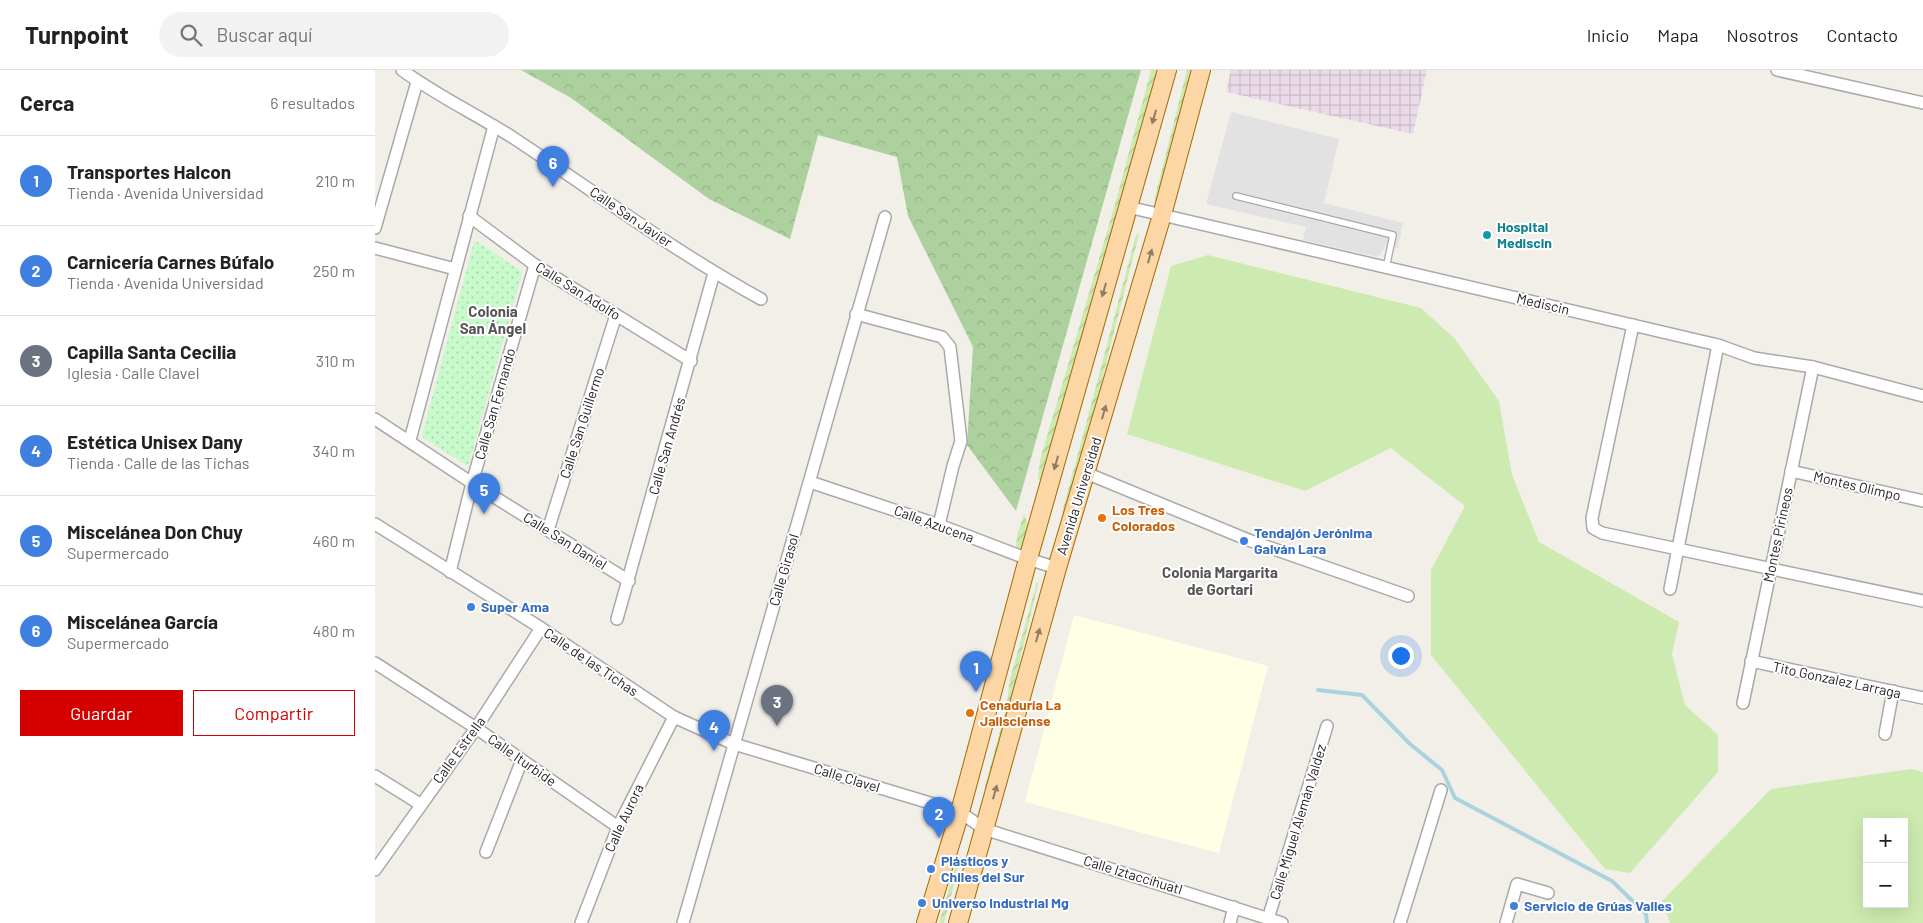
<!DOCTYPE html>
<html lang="es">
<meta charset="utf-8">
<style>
:root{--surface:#fff;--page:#f2f2f2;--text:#222;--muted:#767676;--line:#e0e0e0;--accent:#d40000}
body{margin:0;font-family:Barlow,sans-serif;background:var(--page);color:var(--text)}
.controls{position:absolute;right:15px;bottom:15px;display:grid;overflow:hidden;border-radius:0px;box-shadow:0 5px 20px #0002}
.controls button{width:45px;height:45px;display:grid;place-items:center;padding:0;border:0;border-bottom:1px solid var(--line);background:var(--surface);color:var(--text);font:25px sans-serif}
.you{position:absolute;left:1025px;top:585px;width:18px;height:18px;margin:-12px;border:4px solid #fff;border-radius:50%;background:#1a73e8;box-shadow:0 0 0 8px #1a73e833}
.badge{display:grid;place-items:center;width:32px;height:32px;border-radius:50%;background:var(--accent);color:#fff;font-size:16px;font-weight:700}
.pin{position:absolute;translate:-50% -41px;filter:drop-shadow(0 1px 2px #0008)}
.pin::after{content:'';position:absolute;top:26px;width:18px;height:15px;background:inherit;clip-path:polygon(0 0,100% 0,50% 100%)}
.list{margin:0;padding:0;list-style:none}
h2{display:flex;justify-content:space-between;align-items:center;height:65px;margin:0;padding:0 20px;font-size:21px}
h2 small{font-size:16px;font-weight:400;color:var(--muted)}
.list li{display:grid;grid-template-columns:32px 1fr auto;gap:15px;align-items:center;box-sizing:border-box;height:90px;padding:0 20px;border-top:1px solid var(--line)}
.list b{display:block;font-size:19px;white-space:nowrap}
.list p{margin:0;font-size:16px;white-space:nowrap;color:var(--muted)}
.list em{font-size:16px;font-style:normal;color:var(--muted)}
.actions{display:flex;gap:10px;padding:15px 20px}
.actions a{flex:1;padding:11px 0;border:1px solid var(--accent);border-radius:0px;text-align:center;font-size:18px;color:var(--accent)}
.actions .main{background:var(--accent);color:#fff}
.icon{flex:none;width:28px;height:28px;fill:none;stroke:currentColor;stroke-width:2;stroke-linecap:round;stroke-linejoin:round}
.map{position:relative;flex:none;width:1548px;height:853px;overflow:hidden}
header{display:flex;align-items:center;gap:30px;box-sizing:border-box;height:70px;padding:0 25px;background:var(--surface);border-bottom:1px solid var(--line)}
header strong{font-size:24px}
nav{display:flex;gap:28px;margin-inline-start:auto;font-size:18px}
.search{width:350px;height:45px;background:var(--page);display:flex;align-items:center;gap:12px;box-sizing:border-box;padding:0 18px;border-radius:28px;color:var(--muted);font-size:19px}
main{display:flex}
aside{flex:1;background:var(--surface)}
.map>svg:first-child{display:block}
.industrial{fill:url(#industrial-grid)}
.education{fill:#ffffe5}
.grass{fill:#cdebb0;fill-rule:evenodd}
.forest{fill:url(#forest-crowns)}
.park{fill:url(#park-dots)}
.garden{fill:url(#garden-furrows)}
.parking{fill:#e2e2e2}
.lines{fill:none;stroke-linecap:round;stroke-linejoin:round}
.stream{stroke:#aad3df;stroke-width:4}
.lane-casing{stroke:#a9a9a9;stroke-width:8}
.street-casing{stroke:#a9a9a9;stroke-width:14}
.primary-casing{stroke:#a06b00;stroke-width:20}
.lane{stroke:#fff;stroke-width:5.5}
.street{stroke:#fff;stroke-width:11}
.primary{stroke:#fcd6a4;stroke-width:18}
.oneway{fill:#8f7c63}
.culture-dot{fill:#0f9aa8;stroke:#fff;stroke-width:2}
.food-dot{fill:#e8710a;stroke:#fff;stroke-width:2}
.shop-dot{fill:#3f7fe0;stroke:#fff;stroke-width:2}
.labels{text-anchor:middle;stroke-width:4;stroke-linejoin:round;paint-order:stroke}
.street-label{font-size:14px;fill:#222;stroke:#fff}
.culture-label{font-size:14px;font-weight:bold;fill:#0d838f;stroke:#fff;text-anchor:start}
.food-label{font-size:14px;font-weight:bold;fill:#c56008;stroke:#fff;text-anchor:start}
.shop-label{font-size:14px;font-weight:bold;fill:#366cbe;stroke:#fff;text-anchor:start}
.neighbourhood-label{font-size:15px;font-weight:bold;fill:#555;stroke:#fff}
</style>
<header>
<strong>Turnpoint</strong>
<div class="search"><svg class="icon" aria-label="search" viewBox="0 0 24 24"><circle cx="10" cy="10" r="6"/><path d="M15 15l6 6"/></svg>Buscar aquí</div>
<nav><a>Inicio</a><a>Mapa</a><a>Nosotros</a><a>Contacto</a></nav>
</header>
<main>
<aside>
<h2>Cerca<small>6 resultados</small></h2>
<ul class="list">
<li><span class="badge" style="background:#3f7fe0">1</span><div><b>Transportes Halcon</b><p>Tienda · Avenida Universidad</p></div><em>210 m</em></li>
<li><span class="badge" style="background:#3f7fe0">2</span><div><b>Carnicería Carnes Búfalo</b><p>Tienda · Avenida Universidad</p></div><em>250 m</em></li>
<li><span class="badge" style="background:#6b7280">3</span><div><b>Capilla Santa Cecilia</b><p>Iglesia · Calle Clavel</p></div><em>310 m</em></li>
<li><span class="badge" style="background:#3f7fe0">4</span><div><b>Estética Unisex Dany</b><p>Tienda · Calle de las Tichas</p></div><em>340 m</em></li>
<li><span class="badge" style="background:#3f7fe0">5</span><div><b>Miscelánea Don Chuy</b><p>Supermercado</p></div><em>460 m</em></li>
<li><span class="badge" style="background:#3f7fe0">6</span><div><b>Miscelánea García</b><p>Supermercado</p></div><em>480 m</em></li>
</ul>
<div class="actions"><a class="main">Guardar</a><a>Compartir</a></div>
</aside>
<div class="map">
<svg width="1548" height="853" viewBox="0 0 1548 853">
<defs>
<pattern id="industrial-grid" width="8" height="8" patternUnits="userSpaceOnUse" patternTransform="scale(1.25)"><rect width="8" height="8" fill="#ebdbe8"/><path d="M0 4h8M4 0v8" fill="none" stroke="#c9bcc7"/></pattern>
<pattern id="forest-crowns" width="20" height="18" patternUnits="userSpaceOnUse" patternTransform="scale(1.25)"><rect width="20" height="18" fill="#add19e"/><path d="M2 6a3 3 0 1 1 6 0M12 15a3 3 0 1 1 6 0" fill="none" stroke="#95b388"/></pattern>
<pattern id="park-dots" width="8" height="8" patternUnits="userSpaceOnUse" patternTransform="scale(1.25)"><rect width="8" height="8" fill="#c8facc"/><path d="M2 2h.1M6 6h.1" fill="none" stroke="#acd6af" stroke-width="1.8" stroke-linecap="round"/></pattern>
<pattern id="garden-furrows" width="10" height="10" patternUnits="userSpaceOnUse" patternTransform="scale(1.25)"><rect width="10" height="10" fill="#cdebb0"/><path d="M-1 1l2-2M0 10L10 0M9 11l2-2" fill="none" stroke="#b0c997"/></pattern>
</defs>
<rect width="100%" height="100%" fill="#f2efe9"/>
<path class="industrial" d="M856 0H1052L1038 64 851 22Z"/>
<path class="education" d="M699 545 893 596 844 783 650 732Z"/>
<g class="grass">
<path d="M833 185 1046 238 1080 269 1124 331 1137 405 1164 472 1304 552 1297 584 1310 635 1343 665V702L1255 803 1230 799 1056 585V500L1090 436 1016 378 930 421 752 364 796 196Z"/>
<path d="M1536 699 1548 702V853H1295L1287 831 1396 719ZM1492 752H1529V834H1492Z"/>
</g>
<path class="forest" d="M146 0H766L641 441 592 375 598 277 533 146 522 87 443 65 415 169 334 129 196 28Z"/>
<path class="park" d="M99 172H103L145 200 147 204 94 393 91 395 48 368 47 365Z"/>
<g class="garden">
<path d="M776 0H785L667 410 663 409 665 390 739 138Z"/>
<path d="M812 0H817L814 11 781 131H779Z"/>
<path d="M764 164 712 369 689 444 687 442C713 350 736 257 761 165Z"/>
<path d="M649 444 655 460 651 476 647 479 641 477 642 466Z"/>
<path d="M662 512 663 515 641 606 636 640 611 724 610 716 631 639 635 609Z"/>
<path d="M584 784 586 787 569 853H564Z"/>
</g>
<path class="parking" d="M856 42 964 69 949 133 1028 153 1023 178 1011 176 1003 187 928 170 931 157 831 134Z"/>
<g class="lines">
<path class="stream" d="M943 620 987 625 1035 674 1067 700 1080 728 1237 811 1271 844 1272 853"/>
<defs>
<path id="lane" d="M861 126 1018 165 1011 198"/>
<g id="street">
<path d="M27 0C62 26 103 45 140 69 222 123 300 182 386 229"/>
<path d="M1402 0 1548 33"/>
<path d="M753 137 1343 275 1379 288 1438 297 1548 326"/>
<path d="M94 146 160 195 316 291"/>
<path d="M0 158 42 12"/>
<path d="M0 178 80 199"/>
<path d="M481 244 567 267 575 277 586 371 578 396 564 455"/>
<path d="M1258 255 1217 448 1218 458 1227 463 1548 531"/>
<path d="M0 349 97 413 254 511"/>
<path d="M35 370 119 56"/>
<path d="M1416 401 1548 431"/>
<path d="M711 403 876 471 1033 526"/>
<path d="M435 412 564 455 653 489 682 498"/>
<path d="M0 454 166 558 299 647 359 674 585 742 609 759 907 853"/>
<path d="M173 460 241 245"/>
<path d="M75 502 97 413 160 195"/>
<path d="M1295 519 1343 275"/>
<path d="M242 549 339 203"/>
<path d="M1376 591 1548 628"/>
<path d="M0 593 101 658 243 757"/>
<path d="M1368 633 1438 297"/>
<path d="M1510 664 1518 621"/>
<path d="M0 706 45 734"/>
<path d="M111 782 147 690"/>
<path d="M0 800 101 658 166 558"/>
<path d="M893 849 952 656"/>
<path d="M206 853 243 757 299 647"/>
<path d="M308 853 510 147"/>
<path d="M855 853 859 837"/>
<path d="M1025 853 1066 720"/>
<path d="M1131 853 1142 814 1173 823"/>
</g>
<g id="primary">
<path d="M551 853 585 742 653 489 792 0"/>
<path d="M583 853 682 498 787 145 826 0"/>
</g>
</defs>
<use href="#lane" class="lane-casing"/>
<use href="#street" class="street-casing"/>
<use href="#primary" class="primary-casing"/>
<use href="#lane" class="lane"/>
<use href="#street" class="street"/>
<use href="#primary" class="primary"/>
</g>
<defs><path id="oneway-solid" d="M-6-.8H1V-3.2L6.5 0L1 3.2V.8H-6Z" transform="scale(1.25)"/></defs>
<g class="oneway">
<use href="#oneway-solid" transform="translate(779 47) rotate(106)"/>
<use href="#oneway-solid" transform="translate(775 186) rotate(-74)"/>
<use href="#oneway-solid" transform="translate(729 220) rotate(106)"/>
<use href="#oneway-solid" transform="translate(729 342) rotate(-74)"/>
<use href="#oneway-solid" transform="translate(681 393) rotate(106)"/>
<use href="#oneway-solid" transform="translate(663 565) rotate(-74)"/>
<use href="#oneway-solid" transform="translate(620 722) rotate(-74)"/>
</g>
<circle class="culture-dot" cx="1112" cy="165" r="5"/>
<g class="food-dot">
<circle cx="727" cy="448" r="5"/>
<circle cx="595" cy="643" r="5"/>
</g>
<g class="shop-dot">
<circle cx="869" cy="471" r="5"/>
<circle cx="96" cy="537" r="5"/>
<circle cx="556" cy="799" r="5"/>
<circle cx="547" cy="833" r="5"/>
<circle cx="1139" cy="836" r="5"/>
</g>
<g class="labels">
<g class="street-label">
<text transform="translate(256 147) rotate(34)" y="5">Calle San Javier</text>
<text transform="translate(203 221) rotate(32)" y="5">Calle San Adolfo</text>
<text transform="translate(1168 234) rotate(13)" y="5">Mediscin</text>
<text transform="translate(120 334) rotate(-74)" y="5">Calle San Fernando</text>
<text transform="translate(207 353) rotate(-72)" y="5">Calle San Guillermo</text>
<text transform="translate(292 376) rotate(-74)" y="5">Calle San Andrés</text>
<text transform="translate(1482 416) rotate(13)" y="5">Montes Olimpo</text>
<text transform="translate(704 426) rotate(-73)" y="5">Avenida Universidad</text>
<text transform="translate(559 454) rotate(20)" y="5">Calle Azucena</text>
<text transform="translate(1403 465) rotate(-78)" y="5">Montes Pirineos</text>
<text transform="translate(190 471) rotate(32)" y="5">Calle San Daniel</text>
<text transform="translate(409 500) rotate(-74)" y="5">Calle Girasol</text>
<text transform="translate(216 592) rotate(34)" y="5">Calle de las Tichas</text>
<text transform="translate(1462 610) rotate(12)" y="5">Tito Gonzalez Larraga</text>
<text transform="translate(84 680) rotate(-54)" y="5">Calle Estrella</text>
<text transform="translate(147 690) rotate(35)" y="5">Calle Iturbide</text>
<text transform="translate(472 708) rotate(17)" y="5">Calle Clavel</text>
<text transform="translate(249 748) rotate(-65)" y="5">Calle Aurora</text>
<text transform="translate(923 752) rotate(-73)" y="5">Calle Miguel Alemán Valdez</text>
<text transform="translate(758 805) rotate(17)" y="5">Calle Iztaccíhuatl</text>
</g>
<g class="culture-label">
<text x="1122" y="162">Hospital<tspan x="1122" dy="16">Mediscin</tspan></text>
</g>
<g class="food-label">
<text x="737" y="445">Los Tres<tspan x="737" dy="16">Colorados</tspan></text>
<text x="605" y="640">Cenaduría La<tspan x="605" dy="16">Jalisciense</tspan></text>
</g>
<g class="shop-label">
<text x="879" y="468">Tendajón Jerónima<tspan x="879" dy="16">Galván Lara</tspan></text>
<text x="106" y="542">Super Ama</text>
<text x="566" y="796">Plásticos y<tspan x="566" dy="16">Chiles del Sur</tspan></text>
<text x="557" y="838">Universo Industrial Mg</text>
<text x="1149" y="841">Servicio de Grúas Valles</text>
</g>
<g class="neighbourhood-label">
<text x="118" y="247">Colonia<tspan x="118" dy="17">San Ángel</tspan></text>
<text x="845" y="508">Colonia Margarita<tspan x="845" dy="17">de Gortari</tspan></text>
</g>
</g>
</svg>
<div class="controls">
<button>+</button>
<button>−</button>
</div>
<div class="you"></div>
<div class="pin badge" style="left:601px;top:622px;background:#3f7fe0">1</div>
<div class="pin badge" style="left:564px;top:768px;background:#3f7fe0">2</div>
<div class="pin badge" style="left:402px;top:656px;background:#6b7280">3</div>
<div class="pin badge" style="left:339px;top:681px;background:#3f7fe0">4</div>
<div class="pin badge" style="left:109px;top:444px;background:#3f7fe0">5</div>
<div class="pin badge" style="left:178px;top:117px;background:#3f7fe0">6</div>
</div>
</main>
